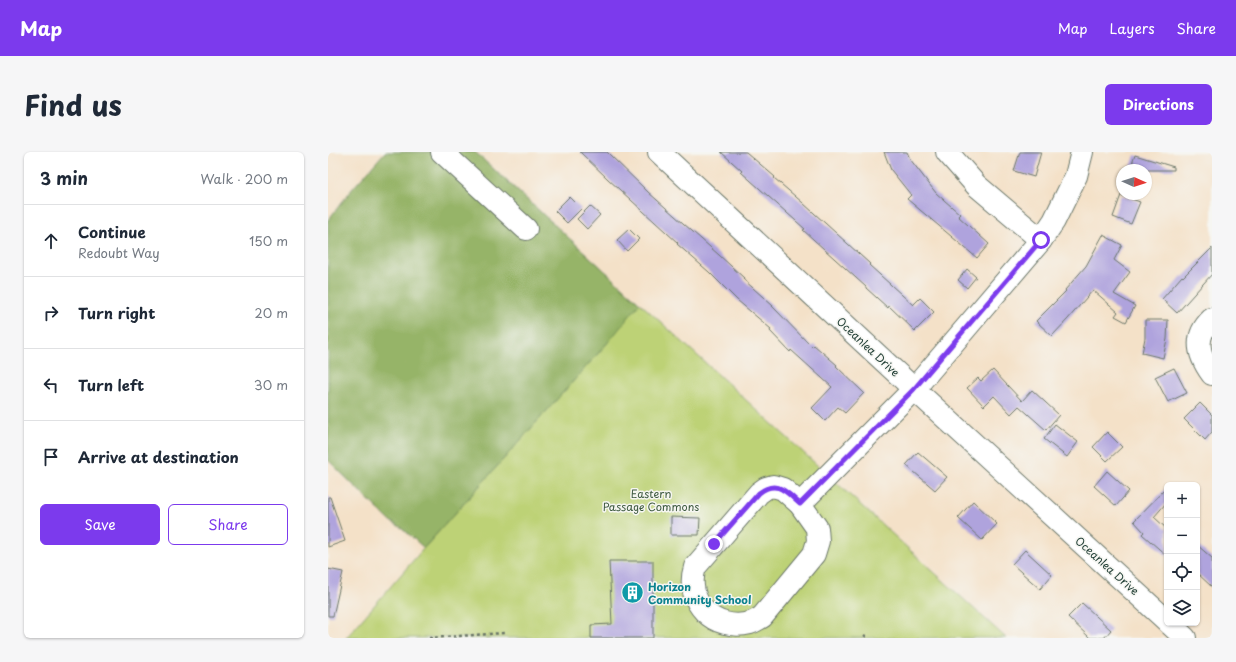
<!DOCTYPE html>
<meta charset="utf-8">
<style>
:root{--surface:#fff;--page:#f6f6f7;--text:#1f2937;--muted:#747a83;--line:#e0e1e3;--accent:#7c3aed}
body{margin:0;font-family:"Playpen Sans",sans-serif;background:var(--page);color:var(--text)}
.controls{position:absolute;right:12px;bottom:12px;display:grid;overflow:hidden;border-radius:6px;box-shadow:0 1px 3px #0004}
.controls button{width:36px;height:36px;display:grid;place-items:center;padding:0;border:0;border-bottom:1px solid var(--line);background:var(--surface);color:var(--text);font:20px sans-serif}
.compass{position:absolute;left:788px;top:12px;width:36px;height:36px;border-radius:50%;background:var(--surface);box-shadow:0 1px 3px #0004;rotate:93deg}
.stop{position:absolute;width:12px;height:12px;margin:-9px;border:3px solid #7c3aed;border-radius:50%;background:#fff}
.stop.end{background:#7c3aed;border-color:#fff;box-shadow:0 1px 4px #0008}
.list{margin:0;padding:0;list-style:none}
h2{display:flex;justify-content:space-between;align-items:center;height:52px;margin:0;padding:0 16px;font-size:17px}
h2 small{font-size:13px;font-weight:400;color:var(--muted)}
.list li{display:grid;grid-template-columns:26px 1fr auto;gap:12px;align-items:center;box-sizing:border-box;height:72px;padding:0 16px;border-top:1px solid var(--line)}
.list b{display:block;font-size:15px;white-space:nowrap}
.list p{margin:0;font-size:13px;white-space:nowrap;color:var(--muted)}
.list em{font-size:13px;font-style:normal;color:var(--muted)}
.actions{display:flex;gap:8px;padding:12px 16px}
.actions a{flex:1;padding:9px 0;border:1px solid var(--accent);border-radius:6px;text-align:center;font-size:14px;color:var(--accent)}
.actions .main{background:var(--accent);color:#fff}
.icon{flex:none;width:22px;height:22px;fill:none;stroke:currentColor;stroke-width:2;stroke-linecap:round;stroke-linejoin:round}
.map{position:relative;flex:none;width:884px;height:486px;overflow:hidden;border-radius:6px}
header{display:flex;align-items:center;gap:24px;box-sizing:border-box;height:56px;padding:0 20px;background:var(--accent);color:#fff}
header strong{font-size:19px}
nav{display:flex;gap:22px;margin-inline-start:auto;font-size:14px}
.intro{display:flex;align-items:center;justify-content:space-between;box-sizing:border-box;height:96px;padding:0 24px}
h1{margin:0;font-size:28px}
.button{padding:10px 18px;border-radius:6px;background:var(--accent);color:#fff;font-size:14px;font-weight:700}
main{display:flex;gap:24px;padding:0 24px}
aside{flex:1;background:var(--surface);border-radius:6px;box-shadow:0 1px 3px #0004}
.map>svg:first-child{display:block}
.green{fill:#bdd276;stroke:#6e8855}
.forest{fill:#96b467;stroke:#5a784e}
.building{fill:#afa3dd}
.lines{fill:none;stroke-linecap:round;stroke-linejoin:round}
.minor-casing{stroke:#6a7668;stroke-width:24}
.path{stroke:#6a7668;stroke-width:2.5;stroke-dasharray:3 3;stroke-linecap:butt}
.minor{stroke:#fff;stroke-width:22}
.route{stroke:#7c3aed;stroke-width:5}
.labels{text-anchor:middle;stroke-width:3;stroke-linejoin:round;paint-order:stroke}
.street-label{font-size:11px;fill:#1f3d34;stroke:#f6f6f2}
.park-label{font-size:11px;fill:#3f5b41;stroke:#f6f6f2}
.culture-label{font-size:11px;font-weight:bold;fill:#0d838f;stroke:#f6f6f2;text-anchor:start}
</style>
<header>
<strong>Map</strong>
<nav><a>Map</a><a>Layers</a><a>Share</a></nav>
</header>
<div class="intro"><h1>Find us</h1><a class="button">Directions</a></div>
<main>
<aside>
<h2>3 min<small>Walk · 200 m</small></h2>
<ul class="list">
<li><svg class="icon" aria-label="ahead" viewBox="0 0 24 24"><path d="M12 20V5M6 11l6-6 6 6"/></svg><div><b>Continue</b><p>Redoubt Way</p></div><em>150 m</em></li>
<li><svg class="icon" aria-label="right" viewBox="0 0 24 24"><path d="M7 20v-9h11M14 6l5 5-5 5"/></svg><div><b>Turn right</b></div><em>20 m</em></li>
<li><svg class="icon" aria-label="left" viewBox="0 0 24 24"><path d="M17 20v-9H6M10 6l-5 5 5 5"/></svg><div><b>Turn left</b></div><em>30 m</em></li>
<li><svg class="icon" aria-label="arrive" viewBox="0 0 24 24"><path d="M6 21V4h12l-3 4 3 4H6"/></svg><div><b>Arrive at destination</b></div></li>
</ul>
<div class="actions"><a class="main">Save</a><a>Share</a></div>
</aside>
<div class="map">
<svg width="884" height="486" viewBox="0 0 884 486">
<rect width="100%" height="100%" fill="#f6f6f2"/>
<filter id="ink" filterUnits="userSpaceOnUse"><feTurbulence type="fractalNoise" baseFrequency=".025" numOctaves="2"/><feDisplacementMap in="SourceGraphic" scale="8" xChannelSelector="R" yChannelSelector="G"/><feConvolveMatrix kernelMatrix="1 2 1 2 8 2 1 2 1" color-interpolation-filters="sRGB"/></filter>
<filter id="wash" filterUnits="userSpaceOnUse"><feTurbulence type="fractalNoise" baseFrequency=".012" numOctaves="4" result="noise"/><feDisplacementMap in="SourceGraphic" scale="16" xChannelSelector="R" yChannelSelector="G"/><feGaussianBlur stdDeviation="0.9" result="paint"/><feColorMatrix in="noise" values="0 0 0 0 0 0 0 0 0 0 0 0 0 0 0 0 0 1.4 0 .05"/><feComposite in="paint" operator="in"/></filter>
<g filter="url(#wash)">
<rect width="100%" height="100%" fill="#f4e1c8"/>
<path class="green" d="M77 0H147L678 486H18L96 396 282 188Z"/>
<path class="forest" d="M57 0H147L312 151 282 188 96 396 74 376 62 369 0 308V68L25 36Z"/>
<g id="blocks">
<g class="building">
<path d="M252 0H279L320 40 391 103 416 126 415 127 445 154H444L484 195 486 193 509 213 508 214 536 241 517 261 510 255 497 269 484 256 504 235 463 198 462 200 442 179 443 177 409 148 381 120 349 92 350 91 280 27Z"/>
<path d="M393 0H418L447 25 446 26 475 51 542 112 541 113 585 153 592 146 606 160 587 179 561 154 560 156 538 136V135L475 78 477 77 413 20 414 19Z"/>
<path d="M556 0H579L582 7 608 41 632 62 630 64 661 92 649 106 579 47 583 43 563 18Z"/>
<path d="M692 0H713L706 25 686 19Z"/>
<path d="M807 3 846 15V18H802Z"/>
<path d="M793 43 812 50 803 72 785 65Z"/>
<path d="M241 45 253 57 239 71 227 59Z"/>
<path d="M262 54 272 63 259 77 249 67Z"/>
<path d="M301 77 311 87 299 99 289 88Z"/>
<path d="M775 83 794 93 786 108 802 120 786 142 807 154 798 170 787 164 790 160 765 138 740 167 724 184 708 169 738 139 737 138 758 114Z"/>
<path d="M884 96V122L849 161 834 147 854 124 855 125Z"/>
<path d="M639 117 648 125 639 136 630 128Z"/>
<path d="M817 168H840L839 187 835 206 814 201 817 186Z"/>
<path d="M846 216 859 241 840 250 827 225Z"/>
<path d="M665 218 694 249 704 238 731 263 718 278 691 254 683 262 666 244 656 254 639 236 650 226 653 229Z"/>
<path d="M872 251 884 263V280L877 288 856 267Z"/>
<path d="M727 272 750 290 739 305 716 287Z"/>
<path d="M779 280 794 295 779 309 765 295Z"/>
<path d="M590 300 619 325 607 338 578 313Z"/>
<path d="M779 319 801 339 788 354 766 334Z"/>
<path d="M839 335V350L826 365 839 377V404L814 382 816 380 806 369Z"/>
<path d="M0 345H2L17 389 0 395Z"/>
<path d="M645 349 669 372 654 388 630 366Z"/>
<path d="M343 365 372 366 371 383H343Z"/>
<path d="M869 393 884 406V435L869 421Z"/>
<path d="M697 398 724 423 712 437 684 412Z"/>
<path d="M281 409H325V486H263V473L284 472Z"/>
<path d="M0 417 15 420 5 464H0Z"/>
<path d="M754 451 783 478 776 486H762L740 465Z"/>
</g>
</g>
</g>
<g filter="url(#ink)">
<use href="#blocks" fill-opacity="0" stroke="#6a7668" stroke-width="1"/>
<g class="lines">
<defs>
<g id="minor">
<path d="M114 0 198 77"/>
<path d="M331 0 586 237 839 469"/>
<path d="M619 0 648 33 713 88"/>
<path d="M884 167C865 185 870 203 884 222"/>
<path d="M445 334 455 337 472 352 489 376 490 389 486 402 434 465C430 467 426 470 422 471 386 480 356 450 367 415L431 341 438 336Z"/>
<path d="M472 352 586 237 713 88 726 69 748 24 754 0"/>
<path d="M841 471 857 486"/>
</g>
</defs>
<use href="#minor" class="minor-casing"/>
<g class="path">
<path d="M536 483 540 486"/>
<path d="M101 486 176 481"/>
</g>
<use href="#minor" class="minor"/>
</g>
</g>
<g class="lines" filter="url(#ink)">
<path class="route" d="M386 392 431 341C449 327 458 340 472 352L586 237 713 88"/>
</g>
<defs>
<symbol id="building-disc" viewBox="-11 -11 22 22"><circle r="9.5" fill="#0f9aa8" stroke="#f6f6f2"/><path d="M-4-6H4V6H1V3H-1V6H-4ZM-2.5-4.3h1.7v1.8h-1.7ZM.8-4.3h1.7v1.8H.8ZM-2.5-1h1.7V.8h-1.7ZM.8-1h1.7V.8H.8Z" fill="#fff"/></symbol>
</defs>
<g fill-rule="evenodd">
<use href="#building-disc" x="292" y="428" width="25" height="25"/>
</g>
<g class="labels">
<g class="street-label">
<text transform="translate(540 195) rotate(43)" y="4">Oceanlea Drive</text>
<text transform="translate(779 414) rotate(42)" y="4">Oceanlea Drive</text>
</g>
<g class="park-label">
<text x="323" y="346">Eastern<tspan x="323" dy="13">Passage Commons</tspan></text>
</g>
<g class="culture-label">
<text x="320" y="439">Horizon<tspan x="320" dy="13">Community School</tspan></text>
</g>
</g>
</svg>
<div class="controls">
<button>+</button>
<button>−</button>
<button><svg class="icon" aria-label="locate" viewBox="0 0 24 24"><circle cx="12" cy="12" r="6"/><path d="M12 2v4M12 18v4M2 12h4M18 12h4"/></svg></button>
<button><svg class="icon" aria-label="layers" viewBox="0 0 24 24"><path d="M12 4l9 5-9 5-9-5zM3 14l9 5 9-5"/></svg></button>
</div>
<svg class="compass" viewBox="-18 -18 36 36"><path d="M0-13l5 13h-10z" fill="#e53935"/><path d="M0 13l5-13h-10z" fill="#747a83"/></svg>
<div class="stop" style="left:713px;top:88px"></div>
<div class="stop end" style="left:386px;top:392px"></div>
</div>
</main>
